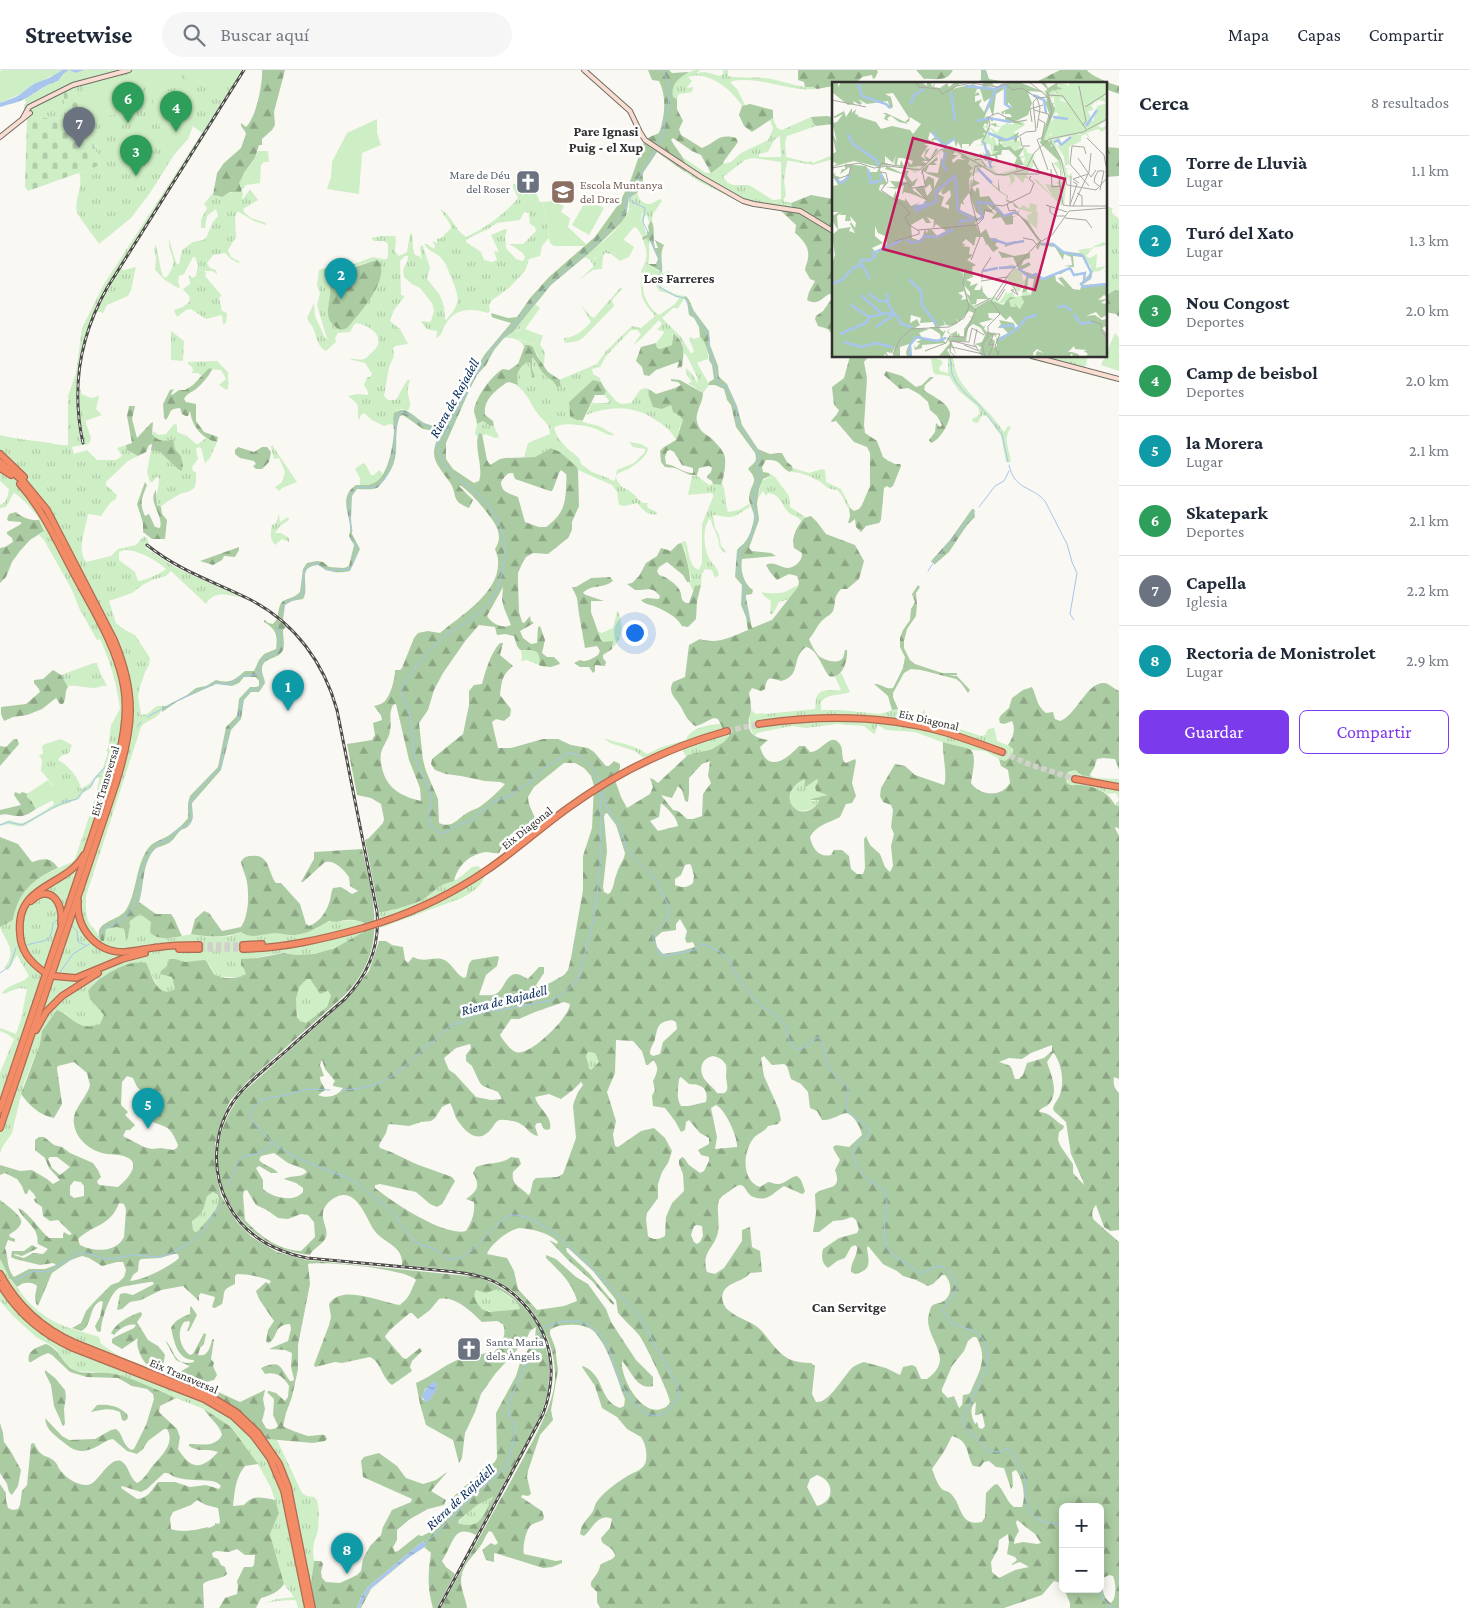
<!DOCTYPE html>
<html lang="es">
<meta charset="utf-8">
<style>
:root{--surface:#fff;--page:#f6f6f7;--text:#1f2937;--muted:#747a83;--line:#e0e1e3;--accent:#7c3aed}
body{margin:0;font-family:"Crimson Pro",serif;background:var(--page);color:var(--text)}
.controls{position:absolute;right:15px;bottom:15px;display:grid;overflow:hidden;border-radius:8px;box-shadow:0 2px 12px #0003}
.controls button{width:45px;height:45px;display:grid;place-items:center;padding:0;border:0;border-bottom:1px solid var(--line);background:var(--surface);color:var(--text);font:25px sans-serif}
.you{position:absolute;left:634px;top:562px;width:18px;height:18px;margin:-12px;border:4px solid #fff;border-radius:50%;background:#1a73e8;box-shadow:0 0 0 8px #1a73e833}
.badge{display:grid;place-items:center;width:32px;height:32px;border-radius:50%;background:var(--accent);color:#fff;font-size:16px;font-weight:700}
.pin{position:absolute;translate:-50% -41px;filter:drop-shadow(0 1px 2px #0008)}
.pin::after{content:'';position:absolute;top:26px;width:18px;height:15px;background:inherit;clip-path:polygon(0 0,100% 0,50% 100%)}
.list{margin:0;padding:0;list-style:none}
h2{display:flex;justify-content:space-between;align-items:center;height:65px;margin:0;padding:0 20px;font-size:21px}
h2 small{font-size:16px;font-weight:400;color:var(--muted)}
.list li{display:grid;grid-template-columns:32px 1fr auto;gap:15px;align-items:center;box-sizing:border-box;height:70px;padding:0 20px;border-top:1px solid var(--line)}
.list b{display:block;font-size:19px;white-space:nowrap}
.list p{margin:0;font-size:16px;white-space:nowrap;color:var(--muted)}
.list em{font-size:16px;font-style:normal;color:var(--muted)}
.actions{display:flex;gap:10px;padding:15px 20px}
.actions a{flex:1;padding:11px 0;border:1px solid var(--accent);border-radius:8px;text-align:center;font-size:18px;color:var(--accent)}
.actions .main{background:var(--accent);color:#fff}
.icon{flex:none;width:28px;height:28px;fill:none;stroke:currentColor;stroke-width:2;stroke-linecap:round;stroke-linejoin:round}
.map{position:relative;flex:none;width:1119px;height:1538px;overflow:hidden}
header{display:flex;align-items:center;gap:30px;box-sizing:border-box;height:70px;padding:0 25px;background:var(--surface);border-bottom:1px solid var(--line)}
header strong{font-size:24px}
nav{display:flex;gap:28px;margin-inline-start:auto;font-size:18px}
.search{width:350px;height:45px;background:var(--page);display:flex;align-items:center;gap:12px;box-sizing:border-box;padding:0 18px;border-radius:28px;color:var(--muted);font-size:19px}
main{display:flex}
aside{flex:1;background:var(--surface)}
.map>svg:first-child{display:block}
.grass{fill:url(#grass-tufts);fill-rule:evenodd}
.forest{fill:url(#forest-firs);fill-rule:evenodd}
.cemetery{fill:url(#cemetery-stones)}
.green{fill:#ceeec5}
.water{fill:url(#water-ripples)}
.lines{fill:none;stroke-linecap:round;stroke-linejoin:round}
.stream{stroke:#a7c5ee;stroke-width:1}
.highway-tunnel{stroke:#d2d0cb;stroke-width:5.5;stroke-dasharray:5.5 3;stroke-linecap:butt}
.secondary-casing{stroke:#6e6d67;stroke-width:6}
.highway-casing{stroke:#ae6b52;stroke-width:8}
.secondary{stroke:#fbdcd1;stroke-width:4}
.highway{stroke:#f28b66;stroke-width:5.5}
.rail-casing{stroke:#4e4d4a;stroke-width:3}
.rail{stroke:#fff;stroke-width:1;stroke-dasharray:4;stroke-linecap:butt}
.highway-bridge-casing{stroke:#ae6b52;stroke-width:8;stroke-linecap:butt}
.highway-bridge{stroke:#f28b66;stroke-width:5.5}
.labels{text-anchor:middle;stroke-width:5;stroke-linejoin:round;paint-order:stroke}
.worship-label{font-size:12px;fill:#5b616d;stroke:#fff;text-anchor:end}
.education-label{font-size:12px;fill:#785e54;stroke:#fff;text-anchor:start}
.street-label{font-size:12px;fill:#302f2d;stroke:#fff}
.neighbourhood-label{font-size:14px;font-weight:bold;fill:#302f2d;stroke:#fff}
.water-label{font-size:14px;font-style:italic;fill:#022959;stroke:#fff}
.inset-river{fill:none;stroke:#a7c5ee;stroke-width:2.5}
.inset-road{fill:none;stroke:#a9a8a3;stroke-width:1}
.view{fill:#c2185b;fill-opacity:0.15;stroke:#c2185b;stroke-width:2.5}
.inset-edge{fill:none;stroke:#302f2d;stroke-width:2.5}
</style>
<header>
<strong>Streetwise</strong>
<div class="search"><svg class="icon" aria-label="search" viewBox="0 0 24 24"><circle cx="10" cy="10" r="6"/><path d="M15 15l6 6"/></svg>Buscar aquí</div>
<nav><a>Mapa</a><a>Capas</a><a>Compartir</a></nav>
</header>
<main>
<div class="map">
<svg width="1119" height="1538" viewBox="0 0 1119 1538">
<defs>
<pattern id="grass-tufts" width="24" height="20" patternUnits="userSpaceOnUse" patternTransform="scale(1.25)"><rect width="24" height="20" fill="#ceeec5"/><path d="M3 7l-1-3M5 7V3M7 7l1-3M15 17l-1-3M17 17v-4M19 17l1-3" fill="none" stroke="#b1ccaa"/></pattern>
<pattern id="forest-firs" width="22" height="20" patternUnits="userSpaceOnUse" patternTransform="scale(1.25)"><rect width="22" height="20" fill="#abcca2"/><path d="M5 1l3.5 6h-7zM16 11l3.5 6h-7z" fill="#8ca684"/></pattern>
<pattern id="cemetery-stones" width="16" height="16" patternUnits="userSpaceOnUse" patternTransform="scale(1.25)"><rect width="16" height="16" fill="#ceeec5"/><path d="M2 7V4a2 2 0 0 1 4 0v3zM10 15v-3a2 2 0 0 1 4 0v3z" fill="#b1ccaa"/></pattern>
<pattern id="water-ripples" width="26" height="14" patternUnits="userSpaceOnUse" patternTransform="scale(1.25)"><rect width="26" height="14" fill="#a7c5ee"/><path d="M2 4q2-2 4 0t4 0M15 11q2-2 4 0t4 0" fill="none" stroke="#88a0c1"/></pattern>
</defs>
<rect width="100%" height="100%" fill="#faf8f2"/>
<g class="grass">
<path d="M122 0H243L106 217C79 269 69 314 82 372H84L79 339V320H81L84 347 91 368 89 374 72 377 74 384 87 380 97 390H116L122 386 117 378 126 375 128 381 138 386 128 391 106 412V415L117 425 116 429 110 433 101 446 88 444C86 459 76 479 86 492L111 486 118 479 136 475 144 466 147 468 149 473 146 478 173 496 240 527C227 525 214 520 206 534L171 501 166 506 152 510 144 514 132 523 109 531 116 553 125 560 135 565 150 588 149 595 145 602 140 617 138 626 141 645 147 644 157 636H162C163 648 147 649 141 657L86 826C86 835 85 845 90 854 93 859 98 861 99 867L105 864 106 859 117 857 124 859 125 869 130 851 140 844 152 852 158 868H173L191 864 212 867 229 866 241 862C250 869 257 865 267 864 276 862 286 865 295 865 306 864 318 859 327 852 342 853 349 847 365 853L367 860C345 874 324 885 298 885 293 885 288 883 283 883 269 884 257 889 244 889L241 895 244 899 246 904 242 907H218L212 901 209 894C198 891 196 892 185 892 179 893 175 888 169 889L167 897 161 901 172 907 175 919C158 929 158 913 151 904 148 899 143 895 139 892 122 896 97 906 88 921L90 929 105 945 100 954C83 960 76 953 65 943L42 961 40 974 24 1013 12 1063 3 1076 0 1083V1003L14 969 7 964 0 961V958L16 964 21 949 27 919 19 918 3 924 2 923C10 913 22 914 29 906L17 885 8 900 4 898C18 880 6 873 0 857L13 850C19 814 41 806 72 792L75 789 94 732 100 707 96 708 91 718 83 723 79 729 52 739 24 756C13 758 13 751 0 756V754L9 750C13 751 17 753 21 753 25 754 57 733 61 729 55 718 49 709 41 701L42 690 39 686 43 683 42 676 45 674 61 669 72 675 69 683 61 686 58 690C68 695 80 709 81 719L90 713 103 698 108 682 106 681 108 678 111 655 120 639C117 615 110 591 100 569L97 570 79 538 72 520 44 470 39 465 44 461C40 446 27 433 15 423L13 424 6 437 0 438V435C7 433 8 425 9 419L0 411V365C15 369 29 370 44 372 53 373 59 376 68 375V326L76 303 82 258 104 214 202 63 193 56 188 69 174 85 150 123 131 148 99 174C95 167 79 148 77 142 74 129 84 115 79 103L101 95 74 21 64 23V49L32 47V48H27L24 44V35L26 33 36 32 75 13ZM124 480C136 479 157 490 166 499 162 503 144 511 138 511L135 502 119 490V482Z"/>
<path d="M695 0H701L696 3 705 2 720 6 723 4V0H728V6C733 8 755 7 763 8 777 9 791 15 806 17 810 17 813 16 817 19 788 22 761 6 732 11L731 13 737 19 745 35 742 36C732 20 708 0 688 7L692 11 687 17 688 18 693 17 692 22 679 24 677 29 673 27C671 10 681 5 695 0Z"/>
<path d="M811 47 813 53 816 56 787 66 785 73 786 87 807 92 811 91 813 93 833 85V89L813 95 791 91H787L784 111 786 125 783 131 791 133 793 137 787 140 742 133 700 112 685 102 687 101 684 88 706 103H710L723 94 731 92 741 83 768 70 773 59 770 50 773 48 777 58 782 60ZM780 66 781 87H759V84L768 82 774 70ZM753 88 781 92V129L773 130 749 115H734L728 113 723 107 745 90Z"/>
<path d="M513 114H517L523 126 525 121H535L540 132H543L549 168 542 176 540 186 529 189 525 201 509 218 491 231 489 236 490 241 488 243C470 238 455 238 445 255 442 261 442 266 436 268L437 261 427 259 421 252 422 251 429 252 431 251 434 241 432 233 420 218 412 214 404 207C401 196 408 195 408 186H405L400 191 401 225 405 226 394 240 390 251 400 259 408 274 395 276 393 279 394 286 389 297 384 326 388 330H396L407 310H410C409 313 408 316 408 319 407 329 413 331 408 341L402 339 397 340 393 346V355L390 354 384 356 372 350 364 343 361 345 359 350C356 345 360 340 357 334 355 331 351 329 348 326L358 324 368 325V322L364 315 367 307H370L372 304 365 293 349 289C354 288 360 291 364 289 367 288 368 286 370 284 389 270 373 256 356 253L354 255 350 262 338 263 335 268 336 272 326 281C316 276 317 264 312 256 310 253 308 251 307 248L314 233 315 246 325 268 327 269 317 235 320 223 317 215 319 200 327 197 348 196 373 187 383 189H387L388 185V174L384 171H374L371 168 380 166H395L396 170 395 182 399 186 407 182 410 164 412 163C413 171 412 177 415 185L419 186 422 190 420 177 422 175 423 176 430 198 427 209C440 225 444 227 445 249L446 250C462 233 459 227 451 207 448 201 447 194 442 189 437 183 428 181 424 174H427L434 179 435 176 432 171 437 173V169L441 168 451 158 450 154 440 139C451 144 455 160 466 167 484 159 506 143 518 128L513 117ZM524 142 529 143 530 154 535 157 536 161 523 174H509L522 182 525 187 523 191 516 189 506 178 505 167 507 160 505 159 491 165 499 182 494 181 497 190 492 192 484 190 481 182 466 172V170L469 168 488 159 497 153 520 150ZM376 190C394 204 362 239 353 251L328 237C331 225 333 215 324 205L330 198C346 202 361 194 376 190Z"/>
<path d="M250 119 258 130 243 139 244 142 251 148 266 153V155L254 151 239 142H237L235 147 236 167 228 180 231 187 240 192 238 193 231 189 225 183 213 185 207 193 210 198 216 200 217 204 212 201H204L206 203 205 206 222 226 219 227 222 241 227 243 226 253 223 254 222 245 206 249 191 239 186 240 177 247 174 240 183 237 190 231 189 226 183 219 190 214 189 205 192 208 196 206 198 195 195 187H193L184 204 179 206 178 212 180 217 178 218 165 210 155 200 156 188 154 180 155 176 156 175 161 200 163 206 166 208C181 188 168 188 169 169L176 193 179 195 182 180 193 172 203 170 206 168 213 152 218 146 216 139 207 146 205 158H201V150L207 138 204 134 212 124C223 131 223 123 233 122 236 121 239 121 242 120L243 123 242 128 243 129Z"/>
<path d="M637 123 640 130C650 137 650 134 660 129L662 131 653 144 652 150 649 152 647 145 644 147 643 152 646 162 640 151 643 143 640 137 629 139V128Z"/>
<path d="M1105 135 1114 139H1112V143L1119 149V221L1115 220 1105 226Z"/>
<path d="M648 168 650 172 649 174C649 180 650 189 648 194 648 195 646 196 646 197 638 214 644 235 659 245L675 234 679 228 670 224 659 221 656 215 660 206V201H662L663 204 667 201 674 205V207L667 205 664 208H662L660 213 661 217C667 221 678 226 686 226L678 238H673L662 248 681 267 690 282 693 284C696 294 707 308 709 315L703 323 688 313 692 312 686 304V298L692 304 698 314 697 307 686 284H684L682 274 674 263 672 264V275L660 279 657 278 656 273 664 263 663 261 657 260 662 254 659 250 641 269 633 275 641 264 637 260H631L606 286 600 297 592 299 593 304 600 308 601 312 593 310 569 332 570 347 577 350H583V352L599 356 615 365C606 366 604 362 596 359 587 355 561 351 554 358L558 368 568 379 579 388 581 394 592 402 608 408 613 411 615 410 617 400 634 393 645 382V379L633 377 629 372 641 374 648 378C648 386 637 393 630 398 622 403 609 402 621 416 624 419 628 419 631 422 635 425 638 430 643 433H648L647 436 648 438 655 441 658 444C648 446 643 440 637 433L624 436 619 435 617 422 612 415 578 400 577 397 560 382 551 378 535 387H524L528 373 550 364C550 353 543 351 538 344 530 334 528 323 516 315 518 303 516 300 528 291L531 296 532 308 534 305 531 288 533 287 536 290 542 302 547 307 553 310 556 316H561V312L559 310 597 294 606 281 632 256 641 258 655 246C640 228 640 227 642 203L641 202C647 189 649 184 643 171Z"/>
<path d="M605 179 624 189 620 191 611 184 605 183 603 187 602 199 593 200 579 210 594 196 589 189 584 187 589 183 591 186 596 189Z"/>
<path d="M136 197 131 220 128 226 107 235 103 243 96 241 121 198 124 200Z"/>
<path d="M620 218 622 219 612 230 614 236 584 267 578 271 565 273 564 268C577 267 582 261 591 252L581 235 590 246 594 248Z"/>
<path d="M519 255 522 258 517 262 519 270 533 274 536 273 541 265H543L540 275 545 282 544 295C537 288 536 274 525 275L524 277C522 270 511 267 504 268L513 262Z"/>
<path d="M171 261 184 271 183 291 171 290Z"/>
<path d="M948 286H953C955 312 968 320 984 338 992 345 998 354 1004 362L1008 356 1011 357C1002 369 1010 380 1011 392H1006L1001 366 987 346 982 345 978 353 973 352 972 349 978 346 980 343 977 336 959 321 949 306 935 304 933 302 931 289 932 288 941 290 943 293 939 298 940 301 948 303Z"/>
<path d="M1026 286H1088L1084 302 1029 289Z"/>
<path d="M217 291 228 302V311L229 312 227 320 219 315 226 309 221 300 208 299 202 306 198 303H192L193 300 192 297 188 294V292Z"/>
<path d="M604 317 616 331 621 334 631 333 640 320 645 318 650 320 648 323 662 339 671 335 672 340 679 345 683 350 679 359 676 370C670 359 664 355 654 349 632 335 610 336 586 345L592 333H606L610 331 604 325 606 321Z"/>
<path d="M483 351 490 356H494L499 367 495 368 485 364 483 366 482 364 478 365 477 367 475 363 477 354Z"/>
<path d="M174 354 177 355V362L187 366 196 374H198L206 368 217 372 210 388 205 393 201 378 198 377 196 379 198 389 192 397 193 401 196 402C196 407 197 413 194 418 191 422 185 422 180 424 176 426 163 434 161 437H158C155 426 159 418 159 408L156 407 153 412H150L147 402 151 380 159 381 180 401 183 400 181 386 175 379 173 369C165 372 157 371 152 364L153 361 159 365 166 364Z"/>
<path d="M272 375 297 412 282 418 279 421 275 417 282 412 285 402 279 388 274 389 271 377Z"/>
<path d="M793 398 809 403 822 399 825 400 826 412 841 419 850 437H849V439C844 432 843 425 837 420 826 419 827 416 819 411 812 407 800 402 792 402Z"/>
<path d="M769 403 775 407 789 426 790 437 805 447 801 451C798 446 792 446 788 442 781 434 780 424 768 423L766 426 763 421 757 429 762 411 770 407Z"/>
<path d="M696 405 709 415 712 414 721 415 722 413C726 420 725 433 728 442L739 440 749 434 750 437C745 439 740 444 735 446 727 449 720 445 713 445L715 458 719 465 721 476 725 480 726 483C716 477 721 474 717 466 715 460 712 456 711 450L709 449C702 459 704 478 709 488 712 495 718 497 719 505L715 508 712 500 705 499 702 504 701 515 695 518 693 521 689 512 691 509 685 479 681 473 684 471 686 472C689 481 689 497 699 500L702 493V454L713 427V424L710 423 688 425 692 406Z"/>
<path d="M279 444 280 452 288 447 289 450 280 456 275 463H281L289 468V472L282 469 275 475C270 468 270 464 272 455L276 453Z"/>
<path d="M799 515 790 529 779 532 773 544H770L771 531 763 525 762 522C768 524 782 524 787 521 792 518 794 517 799 515Z"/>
<path d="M618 541C623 554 624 568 613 577V571L606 573 602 571 597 561 602 563 613 558 617 542Z"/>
<path d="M521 580H535L540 586 539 595 527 590 521 591 522 588Z"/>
<path d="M94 593H97L99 600 107 616C101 615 100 618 94 618 85 618 76 615 67 616L61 605Z"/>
<path d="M841 603 850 622C840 626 828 623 821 632V640H839L880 644 896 639 919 646 925 639 924 650 931 653 954 657 981 666 985 665 988 659 993 658 995 660 997 671 1012 677V686L1008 690 1003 691 985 681 971 680 950 675 915 662 886 660 878 655 877 656 875 664H874L864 656 837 654 806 658 792 656 776 659 757 663 755 666C748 658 749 651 751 640L756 644 764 643 765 644 815 639C816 635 815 630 817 626 822 617 834 622 841 620L835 607Z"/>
<path d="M720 654 722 658 729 660C730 680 698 680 686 687L682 679H665L654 685 644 688 635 681 610 673 604 668C619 674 635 674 647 684L662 677 686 670C691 657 708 655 720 654Z"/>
<path d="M1075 700 1082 705H1090L1096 708 1119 709V736L1115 735 1119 730 1116 723 1108 724 1099 719 1068 714 1066 706 1068 702Z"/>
<path d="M805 709 804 717 817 709 818 711 815 717 816 721 827 725 811 729 812 731 819 730V733C794 756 776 722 805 709Z"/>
<path d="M478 796C494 809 473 822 462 828L380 858 379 842 391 841 427 827 440 815 458 809 472 797Z"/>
<path d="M307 909H310L317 920 330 922 331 925 327 937 306 953H302L298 950 296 932 297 920 299 917Z"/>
<path d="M588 982 595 983 599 992 591 1000 589 998 586 986Z"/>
<path d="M213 1122 218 1125C221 1140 206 1151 198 1161L195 1162 193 1160 192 1150C205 1142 203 1139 207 1125Z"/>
<path d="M0 1189C12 1212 26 1234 48 1248 61 1257 84 1262 99 1267L101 1274 119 1286 203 1319 225 1331 240 1342 257 1357 267 1369 277 1370 302 1423 307 1426 314 1427 317 1430 319 1442 318 1461 314 1472 313 1482 314 1491 311 1513 315 1538H298L296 1531 294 1530 276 1531 265 1533 277 1529 294 1527 284 1514 270 1464 279 1443 271 1418 258 1394 231 1357 204 1339 122 1307 109 1303 76 1301 67 1295 55 1278 36 1267 13 1246 0 1231Z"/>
<path d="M498 1219 515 1231 520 1237V1239L492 1242 481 1239C477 1234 472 1227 476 1220L489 1222Z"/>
<path d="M494 1427C484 1442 482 1461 458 1453V1452C467 1442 480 1429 494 1427Z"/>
</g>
<g class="forest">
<path d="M262 0H285L274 42 275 55 272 60 262 69V75H259L255 88 244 103 240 116 242 118 241 122H230L222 127 213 125 217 103 224 93 241 78 246 64C245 59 240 58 241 53L246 57C256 48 263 13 262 0Z"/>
<path d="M648 0H669L672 3 689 2C678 9 671 13 673 27L677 29V39L683 51 679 59 681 65 702 78C717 72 718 63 736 68L738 72 724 91 723 94 711 103 701 85 692 81 673 68 671 70C677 81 687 89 687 101L685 102 657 82 643 103V113L644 114 637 123 629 128 626 146 621 153 593 180 551 215 513 262 504 268 494 280 486 295 477 305 469 321 446 373V389L453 399 474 413 479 411C484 396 473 378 479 363L482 364 487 390 490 395 500 389 505 388 535 387 551 378 560 382 577 397 578 400 579 436 572 452V460L568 468 548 484 533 483 526 487 522 494 518 503V513L519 542 522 552 524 553 530 546 531 551 534 553 520 561 523 568 531 574 537 573 538 557 540 556 545 570 542 583 547 587H554L559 592 560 594 551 597 541 596 539 595C542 578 532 580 520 580L517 576 514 566 505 564 497 565 495 557 479 555 466 570 443 603 434 620 428 640 419 653 423 690 426 701 438 729 439 753C452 759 457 749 467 743 471 740 477 739 481 736 488 731 500 720 505 714L500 712 485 711 461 706 446 704 435 700 431 694 432 689 463 664 469 635V621L474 615 482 614C485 602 491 582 500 573H503L500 585 513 596C501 606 502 611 500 625L511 639 510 646 504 651 496 649 492 652 498 678H511L543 669H558L571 675 588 678 594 682 606 696H609L614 691 620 694V698L615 710 621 727 627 738 650 724 653 717 650 708 653 709 658 713 688 685 712 679 724 672 729 666V660L723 659 718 649 714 648C708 650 700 656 695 656 686 649 686 646 681 637 676 628 667 623 673 612L685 607 689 575 700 569C717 575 733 566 748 560L746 547 741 535 742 515 735 507 737 480C740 476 743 475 745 472 750 466 754 453 754 446 753 439 749 435 749 427 751 412 760 412 748 399 753 393 758 393 755 383L736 357 731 335 727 330 724 319 715 315H708L709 312 714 309 712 295 709 290V285L704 272 700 267 699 257 694 248 689 245 687 231 684 228 686 226 689 230 694 241 709 261 710 275 718 296 719 307 727 314 737 336 742 355 758 379 770 384 782 383 787 392 792 396 793 400 790 402C778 396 782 389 766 390L762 397 763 402 769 403 770 406 763 409 759 419 757 434 759 450 749 478 752 481 771 483 776 486 742 489C740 501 744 514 753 520L752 524 746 525V528L752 558 772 550 798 517 799 512 797 506 789 504 777 510 770 502 766 495C778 489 784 505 797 494 801 490 802 488 802 483L794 478C791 467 797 457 804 448L811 446 817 452 826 464 855 475 864 491 859 509 847 519H841C832 529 837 531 833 541 831 545 827 546 824 549 817 554 815 563 809 569 811 574 815 582 819 586 824 590 838 595 843 588 844 586 844 583 845 580H847C848 591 842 610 829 606 822 597 817 579 806 577 791 587 802 606 781 611 770 608 767 605 765 619L761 621 752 618 749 623C750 628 751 634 751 640 751 641 750 646 749 648 746 663 755 668 768 670L760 677C768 704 787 689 799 676H805L810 682C820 683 830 663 838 672 844 677 841 685 844 692L846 693 855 689 856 691 852 713 856 726 852 733 846 734 840 747C829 753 816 755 810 767 812 778 819 788 831 785L834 780H842L849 786 851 799 857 804H863L865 798 864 769 866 766 870 775 880 784 885 797 890 802 893 796 891 776 894 764 891 757 893 740 891 735 883 732 880 726 881 718 895 694 905 696 915 705 944 715C948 707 942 683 943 672 949 675 967 677 971 680 977 686 972 706 971 713 980 726 1001 728 1010 713L1008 700 1001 696 999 689 1005 691 1012 686 1013 679 1008 675C1013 668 1016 659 1012 651L1004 654 1000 653 999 649 1001 645 1009 638 1012 628 1023 620 1032 617C1037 627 1036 635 1046 643L1053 642 1055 649 1060 651C1076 646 1087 611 1105 613 1110 614 1114 619 1119 621V700L1115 689 1103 688 1097 689 1094 698 1089 706 1082 705 1075 700 1068 702 1066 707 1067 713C1071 716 1073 715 1078 715 1094 716 1108 721 1115 735L1119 736V759L1116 757 1115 758 1119 766V1009L1114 1007C1113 1013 1114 1019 1119 1023V1160L1110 1161 1104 1157 1096 1135C1092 1139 1091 1145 1094 1150L1119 1172V1538H1070V1533L1064 1519H1100V1437H1063V1516L1058 1512 1054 1511 1042 1525 1004 1538H600L597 1532V1522L591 1516V1512L598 1502 601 1494 612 1489 615 1486C614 1478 607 1477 602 1472L601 1468 610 1458 612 1449C598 1443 593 1458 584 1466L580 1464C581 1454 586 1451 591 1444 594 1441 594 1437 596 1433 602 1423 619 1411 629 1405 635 1402 642 1400 645 1394 648 1386 646 1374 641 1367L627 1359 617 1347 602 1338 595 1316 582 1297 583 1296C606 1306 598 1330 620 1338L624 1336 625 1329C617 1310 607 1270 591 1259 584 1255 576 1254 568 1255 562 1255 555 1256 550 1260V1264L555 1277 558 1300 551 1340 553 1350 540 1365 528 1401 527 1407 531 1424 528 1426 522 1425 521 1427 542 1441 544 1447 543 1450C539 1452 534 1453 531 1455 526 1459 522 1479 524 1484L556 1491 562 1490V1493L552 1497 543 1498 495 1483 494 1484V1492L486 1490 482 1480 491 1473 495 1475 498 1473 492 1462 489 1461C485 1466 483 1473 479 1478 471 1488 461 1497 461 1511 461 1520 466 1529 467 1538H441C464 1495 487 1453 511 1411 525 1384 549 1346 554 1317 557 1301 553 1280 546 1265L543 1267 549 1290V1307L548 1321 544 1335 539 1349 476 1465C458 1456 455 1465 448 1480 446 1484 444 1487 442 1491L446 1497 455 1504 437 1538H433C427 1517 428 1504 431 1483L424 1477 407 1489 371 1519 361 1538H359L369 1520 405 1490 426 1476 423 1471 368 1517 361 1527 357 1538H315L311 1513 314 1491H321L323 1494 321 1502 322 1508 326 1512 340 1513 357 1505 361 1501 363 1489 370 1476 381 1465 383 1457 392 1440 411 1432 412 1429 363 1407 361 1391 364 1387 379 1383 397 1396 406 1408 423 1414 436 1410 447 1402 431 1421 446 1430 444 1435 428 1439 410 1449 397 1460V1470L393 1477 395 1482 398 1481 418 1465 422 1466 428 1463 441 1451 447 1444 450 1430 465 1416 474 1410 485 1396 494 1393 497 1388 496 1343 516 1306 520 1293 535 1268 536 1257 530 1261 526 1270 495 1304 481 1324 475 1342 465 1363 462 1388 459 1393 453 1370 426 1355 420 1334 416 1313C433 1306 447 1292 466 1287 475 1284 485 1284 494 1282 502 1273 507 1266 503 1254L497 1251 482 1252C470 1241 456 1226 439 1229L430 1240 418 1249 412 1243H410C404 1248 387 1261 385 1267L403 1288 406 1289 420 1278 422 1281 412 1291 410 1297 412 1301 392 1315C381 1307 382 1293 370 1287L342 1293 335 1292 315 1297 314 1295 329 1255 331 1247 329 1234C342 1213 382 1233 400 1235 411 1226 410 1222 416 1210 407 1199 324 1191 308 1194L310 1214 298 1275V1299L292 1327 286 1343 283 1356C285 1358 306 1366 309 1366 314 1366 320 1364 325 1365L327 1369 325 1371 313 1373 267 1369C231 1327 197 1316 147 1298V1295C141 1288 135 1276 138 1268L122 1279 112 1273V1269L115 1267 134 1258 136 1255C127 1253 120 1259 114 1265L111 1263C117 1252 129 1246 141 1242L142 1245 137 1252 148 1270 158 1276 163 1282 165 1285 163 1296 178 1303 190 1296 176 1290 166 1272V1271C175 1281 174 1297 194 1292V1290C177 1290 174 1271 171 1258 175 1250 182 1247 190 1244V1238L191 1236 197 1245 189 1261H187L190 1253 189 1251 184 1252C176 1262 180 1278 190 1285L193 1284 204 1263 206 1264 204 1274 200 1278 198 1285C208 1287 210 1278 212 1270L214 1269 211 1289 214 1293 213 1296 217 1305 214 1310 206 1312 205 1316 240 1332 265 1320 263 1329 265 1339 262 1351 266 1358C269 1360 275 1360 278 1356L273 1345 274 1329 267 1322 269 1321 276 1323 285 1331 288 1327 289 1316C284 1307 276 1301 265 1304L261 1298C281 1289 280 1297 290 1311H293L294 1309 291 1297 292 1283 285 1280 269 1279 288 1271 291 1259 290 1254C273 1255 279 1266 269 1273L266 1272 268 1260 274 1251 259 1229 256 1221 266 1212 269 1214 271 1211C263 1207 246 1204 237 1204L235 1206V1214C220 1221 226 1221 222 1234L215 1238 212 1237 215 1227 201 1223 199 1225V1231L183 1216 161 1220 141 1230 130 1232 122 1239 117 1240 120 1224 125 1223 133 1225 154 1214 153 1212H150C145 1213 122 1216 119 1218 110 1223 101 1250 101 1261L99 1262 97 1261 95 1256 100 1247 103 1232 101 1231C88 1236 93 1256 81 1261L72 1258 81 1253 86 1241 95 1231 111 1215 119 1212 124 1207 126 1200 123 1192H117L102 1196 89 1188 82 1186 71 1190 52 1203 38 1236 36 1234 35 1226 37 1216C32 1211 22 1212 17 1217L10 1208 0 1189V1130C5 1134 24 1147 21 1153 20 1158 13 1162 9 1165L10 1167 15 1169V1172L8 1170 5 1178C9 1188 6 1198 14 1207L29 1199H45L56 1195 53 1193 40 1195 15 1189 11 1187 12 1181H24L32 1175 38 1178 22 1186 15 1184 14 1185 24 1188 33 1183 43 1184 48 1179 38 1174C37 1171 38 1169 37 1166 35 1155 22 1149 18 1138 29 1142 39 1160 49 1168H63V1164L64 1162 69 1165 72 1164 58 1150 50 1151 43 1146 42 1137 35 1132 34 1129 36 1128 34 1124 29 1119 27 1124H25L22 1116 17 1109 5 1103 0 1105V1095L20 1101 32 1100 47 1109 53 1114 60 1110 49 1098 45 1088 35 1080V1070L39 1067H44L54 1075 62 1077 70 1083 93 1093 98 1100 101 1107 97 1111 98 1114 100 1115 118 1117C126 1111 143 1093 126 1087 120 1084 113 1085 107 1084 92 1082 76 1070 74 1054 71 1040 87 1028 90 1015L87 1003 74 992 58 996 57 998 62 1034 54 1048C40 1046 28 1034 21 1024L40 974 42 961 57 940C74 947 78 962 100 954L104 945 90 929 88 921C97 907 130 888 146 893 152 904 157 930 175 919L172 907 160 904 161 901 167 896 169 889H175L185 892 205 890C209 894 210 899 214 904 221 910 239 909 246 904L244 899 241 895V889L257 888 284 883 296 885 314 884 335 878 367 860 365 853C359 851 353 849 346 850 339 851 336 853 329 851 317 858 306 865 292 865 284 865 276 862 268 864 257 865 251 869 241 862 222 868 210 867 191 864L195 849 204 841 209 843 222 861 241 857C249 845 249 825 247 812 246 805 242 799 241 792 243 788 246 786 251 786 270 783 268 803 276 813H281L300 834 306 854 309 856C320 852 327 841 330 830 331 826 331 822 333 818L341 817 352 824 358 821 350 816 349 807C343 799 335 790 325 792L303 812H301L314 789V782L362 779C375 833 388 881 345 925L247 1012 230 1031 223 1047 215 1074 216 1104 221 1126 237 1152 252 1167 277 1182 292 1186 306 1190 478 1207C504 1217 520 1229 535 1252L538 1250C507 1197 456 1201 402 1195 404 1176 383 1173 374 1160 366 1148 356 1115 334 1128 311 1143 332 1158 325 1169 321 1176 312 1179 310 1185 255 1181 209 1129 219 1073 222 1055 230 1040 241 1024L348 928 369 901 379 871H386L392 875 403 877 405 890 408 893 413 887C425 893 431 887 442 889 452 892 455 904 464 908L466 907 469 894 472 890 497 886 499 887 497 896 486 905 479 925C484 925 491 926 496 924 504 920 506 904 516 904 520 904 524 907 528 909L539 897H544V903L536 915 537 917 550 913 564 905 568 900 571 888 583 820V786L592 758 594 716 591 706 584 698 575 693H564L534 717 528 727C528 738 537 746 536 756 523 757 512 760 504 772 502 776 501 780 499 783 494 784 491 782 486 782 470 784 458 795 454 811 435 816 438 819 424 829 417 833 387 843 379 842L365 770 369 768 383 753 384 749 381 734 371 728 357 725 347 674 372 670 375 665 373 653 382 650 381 645 374 636C378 635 382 634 385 631 391 624 395 609 395 600H400L402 598 414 568 418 563 428 561 440 563C461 545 501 522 498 490 498 486 496 483 495 479 505 464 494 452 485 440 476 429 472 424 460 415L459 416 473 430 469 438C449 430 459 425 449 411 434 390 429 388 440 362L423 359 403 345 400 346C391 369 404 385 385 409 382 412 380 416 377 418 371 420 364 419 357 419L352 426 351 448 352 464 360 479 350 501C337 504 329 502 318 495 295 497 311 516 303 529L292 531 285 535 283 550 278 546C280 523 288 534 300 522L303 499 307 493 317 491 323 492 329 497 344 498 349 496 354 475 349 466C355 450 335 429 356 415 363 415 369 416 375 412 388 406 393 376 394 362 394 355 392 349 394 343 407 333 416 351 427 354 433 356 438 356 444 355L465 316 485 284 511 253 494 248 492 247 491 243 508 248 517 247 531 227 549 207 595 167 620 132 631 109 645 69 659 63C665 47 667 26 659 11L652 10ZM561 400 566 404C567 409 566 414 566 420 565 437 561 446 546 457H539L525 452 518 427C510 424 501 422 501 412 504 408 507 402 513 403L515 409 550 421H552C556 414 557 405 561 400ZM503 517 502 530 504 538 511 555C503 559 492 554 487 546ZM396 634 409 690 420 718 421 731C401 726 387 719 382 698 381 693 380 688 381 683 383 675 389 669 390 661 392 651 388 645 393 635ZM710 691 708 706 711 713 703 724 702 746 693 749H687L678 741 673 740 661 725 672 728 678 716 682 720 685 731 688 732 689 724V708L702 694ZM805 709 804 718 817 709 818 711 815 717 816 721 827 725 811 729V730H819V732C800 758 772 724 805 709ZM661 733C668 739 677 747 678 756L658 761 650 751 659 747ZM607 743 616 755 625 783C624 791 619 795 617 803 614 810 614 817 610 823L608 824 604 822 603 817 607 781 604 747 605 744ZM689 794 691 795 694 806 693 813C688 818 682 818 675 815V809L681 805 685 795ZM680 849 687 861 685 869 687 873 693 872 695 877 681 881 663 884 657 877 655 868 662 862 676 860V854ZM307 909H310L320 924 328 921 331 925 327 937 306 953 300 951 297 947 296 929 299 917ZM564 932 570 934C569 938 568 942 565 945 560 955 528 987 516 982 510 980 503 970 500 965L511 949H519L535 942ZM672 950 676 952 677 959 663 972 660 984 653 986 650 984C650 977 654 974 655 969 658 957 657 952 672 950ZM616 970 633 971 642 981 646 995H648L653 990C660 997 657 1003 653 1011L655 1020 652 1026 653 1036 665 1038 675 1051 681 1062 685 1060 686 1052 689 1050 700 1063 709 1068V1074L698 1080 701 1085 709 1087V1091L704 1101 700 1103 689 1095 684 1088 682 1087 679 1090V1094L683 1104 684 1121 672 1133 666 1147 665 1166C659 1169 654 1171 648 1166L646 1149 647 1143 658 1128V1114L662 1102 668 1093 672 1081 665 1068 654 1058 641 1061 618 1077 615 1076 613 1065 616 1051 607 1022 615 1003ZM470 974 471 978 466 985V991L472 996 480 1013 483 1016 498 1022 502 1029 491 1030 476 1027 455 1004 449 1000 444 988 456 978ZM1052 975V981L1044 988 1027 993 1023 1005 1019 1009H1015C1010 993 1013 997 999 992L1009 988 1022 989 1031 983ZM588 982 595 983 599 992 591 1000 589 998 586 986ZM1053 983H1054C1062 995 1065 1013 1059 1027 1057 1031 1054 1034 1053 1038L1054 1041 1066 1052 1071 1084 1083 1111 1084 1115 1073 1103V1094L1061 1077 1058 1070 1059 1062 1063 1059 1064 1056C1053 1050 1052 1043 1039 1042 1041 1037 1044 1038 1048 1035 1060 1023 1051 1005 1047 992ZM713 986C718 987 723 989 726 995 727 998 726 1003 726 1007 727 1016 731 1025 717 1023 714 1018 710 1016 706 1011 698 1003 700 988 713 986ZM764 986 772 995 784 994 787 996 791 1009 801 1014 808 1022 810 1038 817 1041 822 1050C832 1051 838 1044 847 1043 855 1047 860 1056 862 1065L849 1077 836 1075 833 1077 834 1080 840 1090 835 1100C843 1122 826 1115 815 1124L816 1143 813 1162H819L833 1151 843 1150 852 1147 856 1150 859 1159 857 1163 839 1168 823 1179C821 1186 822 1194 828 1198L837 1191 845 1188 851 1177 855 1175 857 1177C858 1186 850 1193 851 1202L855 1204C872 1200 869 1192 867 1178L868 1176 883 1194 897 1201 903 1206 916 1210 928 1216 933 1214 942 1205H945C952 1213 953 1226 942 1232 938 1234 934 1233 931 1237 930 1239 929 1245 928 1248 927 1272 956 1288 927 1309H921L916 1297 912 1295 903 1297 900 1305 886 1298 864 1292C860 1293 856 1295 853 1297 843 1306 829 1334 816 1332L812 1324 815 1296 811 1293C804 1293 796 1292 789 1289 774 1281 768 1265 756 1256 747 1250 733 1246 726 1238 723 1234 721 1228 723 1223 727 1212 743 1212 750 1203L762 1202 760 1181 752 1177 750 1157 742 1160V1171L724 1198 715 1204 707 1202C701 1181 714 1180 718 1162 720 1153 716 1138 719 1130 721 1126 727 1123 731 1120 744 1109 743 1118 751 1126 768 1133 771 1124 784 1116L802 1124 804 1123 805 1121 801 1110 797 1106C789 1107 784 1115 777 1114 774 1114 771 1112 768 1112L760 1117C741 1111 743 1082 753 1069 757 1063 764 1063 768 1056L778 1054 781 1050 779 1040 764 1006 761 988ZM322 990 325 999 335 1011 333 1014V1016L343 1018C338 1026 327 1029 318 1025L325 1020C324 1015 320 1013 320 1007L324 1006 320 995 321 991ZM127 1006 133 1008 137 1017 148 1027 146 1032 141 1037 147 1039 148 1043 147 1049C165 1059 169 1052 178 1075L177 1078 173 1080 161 1078 152 1079 144 1077 123 1066 126 1060H130L135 1055 125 1045 128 1042 121 1035 122 1012ZM681 1007 689 1014C701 1014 709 1018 706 1032L689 1036H681C676 1028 678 1018 679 1009ZM581 1012 583 1015 578 1022 574 1032 573 1036 576 1068 563 1104 557 1107 536 1108 533 1111 530 1124 528 1125C521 1116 511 1116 513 1102L521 1094 519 1088 511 1087C501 1095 487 1092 476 1097L473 1103C481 1116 477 1121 466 1129L474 1132C475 1144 472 1151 466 1161 445 1167 392 1132 375 1118V1115L380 1114 416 1122 430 1134 437 1137 442 1134 455 1111 452 1107 416 1094 391 1082 380 1078 379 1075 386 1063 388 1055 390 1054 409 1056 421 1052 431 1051 435 1048 442 1037 450 1033C453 1038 454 1043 456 1048 465 1062 478 1076 492 1058 496 1053 496 1049 504 1050 508 1050 515 1051 519 1053 527 1057 530 1065 538 1066L535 1056 537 1053H541L543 1058 546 1060 550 1059C553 1046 538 1039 535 1027L549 1024 561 1029 573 1020ZM716 1035C725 1039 738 1067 737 1077L715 1079 717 1067 711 1038ZM274 1083 288 1093 304 1099 307 1102C302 1108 291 1105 284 1109L296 1113 303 1118V1122C294 1133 273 1128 263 1119V1110L256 1098 259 1096 271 1103H278C274 1097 264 1096 259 1090L261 1086ZM50 1087H57L70 1097 60 1105 52 1098 48 1089ZM74 1111 81 1112 84 1116V1126L74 1128 70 1125V1116ZM247 1120 256 1135 267 1140 278 1148 288 1149 301 1144 308 1145 314 1152 315 1167 301 1181C279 1180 259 1166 245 1150L243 1125 244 1121ZM213 1122 218 1125C221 1140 206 1150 198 1161L195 1162 193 1160 192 1151C205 1142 203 1139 207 1126ZM119 1133 124 1134 126 1140 124 1167C116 1183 93 1182 80 1175L78 1169C92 1155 111 1156 119 1133ZM697 1155 702 1156 703 1166 700 1172 697 1174 694 1172 691 1165 694 1156ZM519 1158C532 1159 548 1162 558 1172L557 1174 549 1170 568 1190 592 1211 611 1233 614 1235V1233L589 1203 567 1182 566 1178H568L593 1201 616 1230 618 1243C625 1251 633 1258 639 1265 644 1271 671 1327 670 1332 669 1335 665 1338 661 1339 641 1346 620 1307 622 1291 631 1300 637 1321 653 1316V1307L636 1290 611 1252 606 1239 588 1214 576 1207 556 1189 546 1185V1188C558 1200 573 1213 577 1231L564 1236 537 1240 518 1219 514 1201 507 1188 487 1184C490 1175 508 1160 519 1158ZM174 1184H178L179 1188C169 1197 144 1210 130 1211L133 1205 138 1201 139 1191 141 1189 160 1188ZM498 1219C506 1224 518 1230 520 1239L489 1242 482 1239C477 1234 472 1227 476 1220L486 1223ZM973 1267H976C979 1270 979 1274 981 1278 985 1295 977 1306 971 1321L969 1324 963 1325 962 1335 959 1338 954 1326 948 1328 942 1322V1319L952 1296 964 1281 968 1271ZM435 1312 437 1319 428 1331H425L422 1329 425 1319ZM976 1332 975 1345H978L982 1343 985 1356 982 1359 979 1358 977 1352 975 1354C971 1346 969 1337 976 1332ZM952 1366C970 1371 966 1384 973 1396L980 1397 984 1392 989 1391 996 1397 1004 1398 1011 1419 1013 1416 1012 1402 1016 1400C1023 1409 1026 1427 1022 1437H1014C1006 1431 1004 1420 997 1414L994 1415 986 1423 985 1447 982 1452C958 1457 963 1434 950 1423 948 1421 945 1421 943 1420 937 1415 935 1406 932 1399L945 1380ZM817 1405C834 1410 836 1431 817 1436L807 1417 810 1409ZM493 1427V1428C483 1443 482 1461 458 1453L459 1450 477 1435ZM1017 1450 1035 1464 1041 1473 1037 1474 1023 1472 1014 1474 1015 1468 1019 1461 1016 1453ZM1008 1464 1009 1472 1007 1484 1015 1487 1017 1490 1011 1495 1020 1492 1029 1497 1015 1500 999 1508 992 1502 991 1492 998 1479 999 1470ZM1109 1505 1113 1506C1116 1513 1117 1528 1111 1533 1102 1528 1102 1517 1103 1508Z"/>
<path d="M798 0H877L878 2 875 8 873 9 872 5 862 7 855 14H833V16L817 19 813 17H805L804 12 798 10Z"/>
<path d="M916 0H953C946 13 937 8 924 9Z"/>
<path d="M981 0H986L989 9 1017 14H978L981 9Z"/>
<path d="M1060 0H1087C1091 6 1111 14 1119 16V24L1105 19V14L1087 11 1076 14H1032Z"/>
<path d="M750 34 773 40V48L752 62 744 56 739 45 742 36Z"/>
<path d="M827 46 833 47V54L816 56 813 53 811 47Z"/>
<path d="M1105 77 1119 78V106L1105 107Z"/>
<path d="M811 125 833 129V226L832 224H829C821 229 817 236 807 230L809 222 815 211 810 209 805 200C805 196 808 192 808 188 810 177 802 169 795 163L796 155 780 140H787L792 137 791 133Z"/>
<path d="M651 150C656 158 652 168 655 178H658L655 170 664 175C659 185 663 191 662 202L648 194H656L658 189 650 171 648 168 644 170 642 169 643 166 647 165V161L649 162 648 156Z"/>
<path d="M377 190C394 205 358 246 347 258L341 260C313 246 342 223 324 205V199C331 198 337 200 345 199 355 198 366 193 377 190Z"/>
<path d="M1115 220 1119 221V247L1116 244 1105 242V226Z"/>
<path d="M833 227V266L828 259 818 256 815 249 816 246 823 241Z"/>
<path d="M673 263C686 274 684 282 682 297L677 298 679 292H678L656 300 649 306 644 305 642 297 636 291 641 277 656 273 657 278 660 279 672 275Z"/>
<path d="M525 275H529L533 277 537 286 548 302 560 310 561 316 557 317C552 308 551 311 545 305 539 300 538 292 532 287V298L535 307 532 308 530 293 527 292C518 299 516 303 518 315L509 312 506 313C495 321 483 330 485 345L493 351 494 356H490L483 351 477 354C477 350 475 346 474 342 474 329 492 305 503 299L509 300 518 294Z"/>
<path d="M850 286H869L864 292 867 308 864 355 865 363 877 371 883 387 887 390 895 394H900L901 396 893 416 890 418 887 416 884 418 881 450 879 453 866 456 861 462 856 457 855 449 850 453H848L850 446 849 437 854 441 859 439 862 435 870 416V383L867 377 854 372 836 351 832 352 831 351 837 344 839 340 834 335 832 317 844 308Z"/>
<path d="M211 298 212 300C208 307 202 314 196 319 191 323 187 323 184 329L186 332 196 334V351L204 362 218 367 217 372C202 369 192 356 190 341L188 346H186L182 344 180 338C167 339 172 343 166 350L164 348 163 334 170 320 174 319 171 324 172 325 179 320H185L193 315 208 299Z"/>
<path d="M886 301 902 306 916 317 922 315 930 307H934L925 315 924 320C929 324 945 332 947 337 948 339 950 341 950 344 950 353 939 371 931 373L929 370 935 362 936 353 940 357 942 355 937 346 930 340 928 332 919 324 908 318 900 319 884 305Z"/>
<path d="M671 309 680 310 703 323C703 335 692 344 699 357 701 362 707 365 711 368 715 372 721 378 724 384 727 392 724 407 721 415L713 414 712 411 707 408V406L711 402 712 398 709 396 699 398 697 405H690L675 398 665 397 661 392 660 381 664 377 676 370 683 350 679 345 673 342 671 335 662 339 653 337 648 323 650 320 656 324 675 318 681 315 678 312 671 311ZM670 380 674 382 682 395 693 398V403C683 403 675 395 666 394L665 387 667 381Z"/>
<path d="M593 310 601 312 606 321 604 325H595L583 350H577L570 347 569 332Z"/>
<path d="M129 336H135L132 349 137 368 151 353 153 352 152 364C157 371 165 372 173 369L175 379 181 386 183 396 182 401 179 400 160 382 151 380 152 374 149 375 146 382 138 386 127 380 126 375 132 373 127 346Z"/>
<path d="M238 377 254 382 262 377H267L271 382 269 392 262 399H256L253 396 256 394 254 391 240 388 235 384V380Z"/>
<path d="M145 412 147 415C142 428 139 433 145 446L149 444 155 457 160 458C164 445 147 432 156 420L157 435 161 437 162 444 167 450 165 469H152L143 462V453L137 434Z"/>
<path d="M972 439H974L975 447 967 455 949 482 934 495V493L931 492 932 490 950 470Z"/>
<path d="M16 442C21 447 31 451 39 450L44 461 30 470 20 481 12 492 6 507 0 513V478L5 477 13 472 12 468 7 464V462L21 454V452L8 451 7 449 9 444Z"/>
<path d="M681 473C685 479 691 505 690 512H687L683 505 667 492 659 497 657 501 659 505C665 506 675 513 679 519 683 525 679 529 686 533H689L695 516 701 515 697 531 696 549 688 557 682 556C677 547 666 541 656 537 650 534 645 535 641 530L647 528 659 529 660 526C651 515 646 521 635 520L627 514 632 513 639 506 646 493 657 486 661 478 671 481 678 474Z"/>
<path d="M239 477V480L235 487 224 486 222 490 213 495 200 491Z"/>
<path d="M610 507 613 511C603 519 591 514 583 523L586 525 604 531H591V542L601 570 604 572 613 571V572L612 579 603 585V588L606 592 605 596 595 595V601L593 603 589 597H580L574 593 580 590C586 593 593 588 598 585L600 581 597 576 585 578 579 544 577 528 572 517H576L591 508Z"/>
<path d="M918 515 920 517 916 523 917 534 916 546 907 559 904 571V578L910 590 915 594 942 603H957V605L949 606H957L970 620 968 623 961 613 956 609 921 600 911 599 904 603 893 623V627L898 639 892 640 888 626 874 614C881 613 886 620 893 618L903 598 905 587 900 577V568L903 560 910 550 911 539 915 532 912 524Z"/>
<path d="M277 549 286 557 283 560C283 567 285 574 283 580 278 591 261 586 262 601 262 605 265 609 265 613L259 622H251L244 630 241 649 231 660 221 700 192 733C192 742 196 751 186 758 182 760 183 758 179 762 176 765 173 771 169 773 160 778 156 775 150 786 142 800 144 817 139 832L156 844H171C176 850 178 859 182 866 172 868 157 871 150 862L151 852 140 844 130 851 128 867 126 871 124 859 117 857 106 859 104 871H101C91 851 118 852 126 840 138 821 135 792 151 775 156 771 163 769 168 766 175 761 183 755 188 748V733L190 726 218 697 226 657 237 646 239 629 250 617H256L259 616V611L256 607H244L239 613 232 616 216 614 178 631 162 642V636H166L187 625 196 618 206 616 216 610C231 614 234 610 245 601H254L259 590 264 584 276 579C278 565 276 559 264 552V550H265L268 553 273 554Z"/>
<path d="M53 600 61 605 68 617C64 622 67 628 63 634H60L56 628 42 639 27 645 13 647 4 651 1 644V637L26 634 40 622 39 619 34 613V610L43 609Z"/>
<path d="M14 669H17L19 674 0 696V676L6 677Z"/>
<path d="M15 722 20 724 22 722 28 724 27 727 31 730 36 739C30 743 25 747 17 746 10 746 7 743 0 745V740L21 735 14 725Z"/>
<path d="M0 767 18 774 32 792C44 788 51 787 58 798 33 809 18 822 13 850L0 857Z"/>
<path d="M46 1274C62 1281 61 1293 74 1300 83 1305 98 1301 109 1303 132 1307 154 1319 176 1328L160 1336 159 1342 177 1359 180 1367 178 1379C191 1400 202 1400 218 1382 208 1378 198 1383 189 1376V1374C201 1374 215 1378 222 1365 220 1355 209 1348 204 1339L231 1357 258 1394 245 1396C235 1408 235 1421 233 1436L244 1435C253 1424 262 1428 275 1430L279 1443 270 1464 284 1514C279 1522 269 1526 261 1528L256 1538H219L225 1528 237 1524 238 1517 237 1511 244 1497H252L254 1495 255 1485H245L237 1479 229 1482 216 1481 212 1483 213 1487 218 1489 221 1495 225 1497 227 1504C221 1510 210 1508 203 1514L204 1538H0V1414L6 1423V1430L8 1438 13 1440 18 1439 20 1435 22 1421 27 1415 31 1374 34 1373C42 1391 48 1383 56 1393 58 1395 58 1398 60 1400 66 1408 80 1418 91 1414 99 1410 110 1387 121 1391 129 1395 129 1408 137 1413 143 1410 147 1404 151 1398 160 1387 176 1374 167 1359H164L148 1371 143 1379 137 1384 127 1381 113 1369C107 1370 103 1373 98 1376 79 1386 73 1380 58 1368 51 1362 46 1358 45 1348L62 1366 69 1370 95 1369 111 1360 116 1359C124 1365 121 1373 131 1380L134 1379 146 1355 154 1329 153 1324 147 1319 132 1316 118 1308 87 1307 70 1302 52 1285 48 1283 41 1286 31 1292H29C26 1281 37 1277 46 1274ZM164 1403C170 1403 170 1405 175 1407 181 1409 189 1410 195 1410 204 1411 216 1409 221 1416L219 1419 206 1415 190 1417 175 1412H158C151 1420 149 1428 137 1429L121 1418 122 1416 141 1422 147 1419ZM197 1430 206 1435 218 1438 220 1451 219 1454 215 1453V1455L209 1458 208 1457C196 1460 183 1463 171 1459L170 1448 173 1442 191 1435Z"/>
<path d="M45 1300 55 1308 65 1320 66 1327 64 1339 65 1354 63 1356 54 1336 51 1315 45 1303Z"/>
<path d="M97 1335C108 1334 119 1336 127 1344L128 1348 125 1351 122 1350 120 1342C107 1337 102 1340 91 1342Z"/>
<path d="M0 1353 3 1363 4 1372 10 1380 21 1400 18 1416 12 1425 9 1422 7 1414 0 1403Z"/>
</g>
<path class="cemetery" d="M72 19 74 21 101 95 28 121 25 117 27 48H32V47L64 49V23Z"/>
<g class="green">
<path d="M3 0H62L54 6H51L43 11 32 15 23 23 0 33V1Z"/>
<path d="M69 0 76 3 84 0H122L75 13 36 32 26 33 25 29 51 13 58 11 63 3Z"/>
<path d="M157 0H177L181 16 151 24 146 3Z"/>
<path d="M184 0H231L225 7 188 16Z"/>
<path d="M131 4C144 13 146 25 138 38L98 49 89 47C82 38 79 29 84 18L89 14Z"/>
<path d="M182 19 187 39 157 47 152 27Z"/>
<path d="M189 43C196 61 186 79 166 82L158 50Z"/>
<path d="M377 49V63L381 75 362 83 359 124 327 119 331 107 332 92 347 63Z"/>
<path d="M258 81H268L269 92H264L261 95 260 113 246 115 242 120 239 113 246 100 253 92Z"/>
<path d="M587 129 604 138 589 165 572 155Z"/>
<path d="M553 131 564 136 561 142 570 148 568 157 587 175 585 176H554L550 173 543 132Z"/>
<path d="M638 136 643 139 640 151 647 164 642 166 637 158 634 157 624 169V170L634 177 629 187 624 189 605 179 597 188 592 187 589 183C603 172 624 155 629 139Z"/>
<path d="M648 194 660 202 658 210 652 209 649 206 644 205 646 197Z"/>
<path d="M535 234 540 238 525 259 541 265 536 273 532 274 518 269 516 264 522 258 519 255Z"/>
<path d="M1115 263 1119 268V301L1101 295Z"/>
<path d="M691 267 694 269 700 267C705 271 709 282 708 289L696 293 692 283 694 281 689 269Z"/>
<path d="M81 324 91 328 99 326 96 339 102 345 85 351 81 329Z"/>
<path d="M363 393 366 395 371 405H374L379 400 383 404C376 414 372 415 360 415V408L355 399Z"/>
<path d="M48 710 62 728 54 735 53 731H51L36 739 31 730 27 727V724Z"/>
</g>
<g class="water">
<path d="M62 0H84L76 3 69 0 63 4 58 11C47 14 39 20 30 26 21 32 10 34 0 37V33C7 30 16 28 22 23 26 20 29 17 34 14 44 10 53 7 62 0Z"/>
<path d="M434 1312 437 1313V1319L428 1332 425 1331 422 1327C424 1320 428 1315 434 1312Z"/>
<path d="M423 1471 426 1476 405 1490 369 1520 359 1538H357L361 1527 368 1517Z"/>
</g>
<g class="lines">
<g class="stream">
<path d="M982 14 985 8 984 0"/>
<path d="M658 75C665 62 672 26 668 11 666 8 664 4 663 0"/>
<path d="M631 122 630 131 645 138 643 152 649 164"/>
<path d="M651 170 660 189V217L675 226 685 228 691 241 708 264 709 279 714 294 717 310 719 314 727 317 736 339 737 352 757 381 759 389 757 395 759 403 753 432 756 450 749 470 740 480 738 498V504L744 513V534L749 550"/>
<path d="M950 286 952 304 956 312 966 324 979 335 1002 364 1008 392"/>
<path d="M1009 395C1014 420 1032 416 1045 431L1067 474 1072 492 1077 503 1070 544 1074 550"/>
<path d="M979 437 995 416 1004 411 1009 401"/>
<path d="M352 461 350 450V425L358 417C400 426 392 367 398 345L403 342C420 349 426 363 448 357"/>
<path d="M928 501C934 490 943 482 951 472 959 461 966 451 975 441"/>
<path d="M282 545 285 533C290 531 296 529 300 526 311 516 293 498 317 493L326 500H342L350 499 354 491 357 478 351 467"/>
<path d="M258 602 261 593 264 588 278 582 280 577 278 556"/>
<path d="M177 631 215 613 227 614 234 612 242 606 255 605 258 602"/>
<path d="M147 647 175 632"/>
<path d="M137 657 141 652"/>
<path d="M225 678C229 663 225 661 238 651L242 630 249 620H257L262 615V610L258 602"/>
<path d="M600 715 597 705 591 696 582 687 572 683 566 684 539 701 532 711 520 718 512 725 493 732 488 738 481 741 472 750 458 755 446 762 441 763 437 761 432 757 429 749V742L432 731 431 725 429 717 417 695 413 674 409 639 401 623C404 613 410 604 416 596 422 590 427 582 434 576 458 551 489 549 500 510 511 476 502 443 474 421 454 404 444 404 437 375L444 367 473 309 494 276 512 258 544 219 598 171 626 141 625 131 656 79"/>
<path d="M602 722 610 744 620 756 626 776 633 786 656 810 668 835 669 844 666 851 653 864V868L660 885 664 886 695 880 702 874C706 874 723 883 726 886 732 892 734 902 739 909 744 917 752 926 759 933 765 939 779 946 783 952 791 962 785 976 799 980L807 976 818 967C828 976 823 989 830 1000 834 1007 846 1011 848 1020 849 1027 844 1031 847 1039 852 1048 863 1052 870 1060 867 1069 858 1070 854 1078 850 1086 862 1105 868 1110 874 1114 880 1116 885 1121L887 1133 884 1163 886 1177 891 1184 920 1203C926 1202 930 1199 935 1197 947 1192 954 1209 957 1218 954 1227 945 1231 943 1241L951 1253 977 1262 985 1272 988 1286 987 1296 971 1331 964 1344 963 1350 965 1357 989 1381 1001 1382 1006 1378C1014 1381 1013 1386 1017 1393 1018 1397 1022 1400 1023 1403 1028 1417 1022 1438 1036 1448 1044 1453 1054 1453 1063 1456"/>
<path d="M0 755 8 752 22 755 64 732 77 729 82 722 91 716 95 708 109 693H111"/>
<path d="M72 856 77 861 78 872 85 875"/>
<path d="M98 867 107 857 119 852 126 846 134 836 135 830 139 822 141 802 148 786 160 772 170 769 175 762 190 753 192 749V745L189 737 190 732 202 716 221 697 224 680"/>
<path d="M27 875C45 869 51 875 53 853L57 850"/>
<path d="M60 902 73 884 89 874"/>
<path d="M0 903 10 896 16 878"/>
<path d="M330 1020 306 1019 291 1024 264 1029 258 1033 250 1042C251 1052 257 1056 264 1064 285 1088 322 1097 352 1110L358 1114C370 1124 384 1134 395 1146 402 1154 405 1163 414 1170 420 1176 430 1176 438 1181 442 1183 445 1188 450 1189 472 1194 496 1146 513 1145 544 1144 591 1198 612 1218 619 1226 627 1231 634 1239 643 1250 648 1263 655 1275 663 1293 676 1306 680 1326L666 1343C652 1348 645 1345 636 1335 629 1327 623 1319 619 1310 615 1299 612 1287 608 1277 595 1248 569 1246 543 1258L508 1334 509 1346 515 1355V1364L509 1389 505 1399 480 1419 437 1463 423 1474"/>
<path d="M342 1020C376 1018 389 1011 414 988 426 977 439 967 451 955L462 952 471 946 493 940H502L552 930 563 924 578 910 594 848 597 826 600 795 601 719"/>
<path d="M228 1116 236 1095 244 1086 256 1084 267 1078 271 1072"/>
<path d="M15 1211 33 1201 44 1202 50 1201 78 1183H88L104 1189 117 1188 131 1185 158 1187 170 1184 190 1173 205 1160 210 1148 215 1144 220 1134"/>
<path d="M454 1435 458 1441"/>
<path d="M1100 1513C1101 1524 1102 1534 1114 1538"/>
</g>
<g class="highway-tunnel">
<path d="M727 661 759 654"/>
<path d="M1002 682 1031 695 1075 709"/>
<path d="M199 875H243"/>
<path d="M199 879H243"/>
</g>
<defs>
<g id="secondary">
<path d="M584 0 630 41 640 62 645 70 701 107 743 131 754 134 800 141 833 161"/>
<path d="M23 48 29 37 73 15 129 0"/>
<path d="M0 67 30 43"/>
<path d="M1032 286 1119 309"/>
</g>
<g id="highway">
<path d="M0 384 24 407"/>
<path d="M0 392 24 412 47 440 114 570C137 625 133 658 116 713L0 1058"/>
<path d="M0 398 11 405"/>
<path d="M759 654C821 645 884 645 944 662 964 668 983 675 1002 682"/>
<path d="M1075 709 1119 717"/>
<path d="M31 831C49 813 64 832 61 853"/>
<path d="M78 831C76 859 97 883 125 882 137 881 148 878 160 877 173 875 186 875 199 875"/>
<path d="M382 852C418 840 455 822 487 800 515 781 540 758 568 738 616 703 670 677 727 661"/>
<path d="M243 875 262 874"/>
<path d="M179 879H199"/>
<path d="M243 879C285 878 323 869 363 858"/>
<path d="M44 902C30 892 21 881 20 864 15 813 65 818 84 785"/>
<path d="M54 906 76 908 122 889 145 883"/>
<path d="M36 960 46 942 62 926 98 903"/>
<path d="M0 1040 118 689C124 666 128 641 124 617 117 576 92 538 73 502 57 472 43 440 20 414"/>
<path d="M0 1204C17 1235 43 1259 75 1273L213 1328 236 1342 258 1363 279 1394 288 1417 312 1538"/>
<path d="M0 1214C17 1242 42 1264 73 1278L204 1329 233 1346 253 1365 270 1388 284 1421 308 1538"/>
</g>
</defs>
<use href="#secondary" class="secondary-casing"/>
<use href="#highway" class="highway-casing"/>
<use href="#secondary" class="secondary"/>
<use href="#highway" class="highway"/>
<defs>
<g id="rail">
<path d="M83 373C71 318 80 266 107 218L244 0"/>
<path d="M147 475C181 502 213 511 251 530 295 553 324 593 337 640L377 842C380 876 369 904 345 929 325 946 305 964 285 982 270 995 253 1008 240 1023 214 1053 209 1098 228 1134 244 1165 273 1181 307 1188 343 1191 380 1195 416 1198 442 1201 471 1201 495 1212 516 1222 533 1242 543 1263 555 1290 553 1317 543 1344L439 1538"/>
</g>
</defs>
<use href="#rail" class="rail-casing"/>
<use href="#rail" class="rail"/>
<defs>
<path id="highway-bridge" d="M363 858 382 852"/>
</defs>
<use href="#highway-bridge" class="highway-bridge-casing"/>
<use href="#highway-bridge" class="highway-bridge"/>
</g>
<defs>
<symbol id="church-square" viewBox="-11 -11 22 22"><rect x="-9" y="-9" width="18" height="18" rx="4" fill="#6b7280" stroke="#fff"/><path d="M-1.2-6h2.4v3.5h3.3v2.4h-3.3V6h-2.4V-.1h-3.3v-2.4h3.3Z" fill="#fff"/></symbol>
<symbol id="school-square" viewBox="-11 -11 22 22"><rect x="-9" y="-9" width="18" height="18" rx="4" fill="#8d6e63" stroke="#fff"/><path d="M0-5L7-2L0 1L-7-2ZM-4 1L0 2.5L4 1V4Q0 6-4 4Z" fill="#fff"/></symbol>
</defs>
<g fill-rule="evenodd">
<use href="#church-square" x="514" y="98" width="28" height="28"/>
<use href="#school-square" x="549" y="108" width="28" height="28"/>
<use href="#church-square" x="455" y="1265" width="28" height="28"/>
</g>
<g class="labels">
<g class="worship-label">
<text x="510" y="109">Mare de Déu<tspan x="510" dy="14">del Roser</tspan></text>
<text x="486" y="1276" text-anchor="start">Santa Maria<tspan x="486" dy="14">dels Àngels</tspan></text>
</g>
<g class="education-label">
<text x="580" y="119">Escola Muntanya<tspan x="580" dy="14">del Drac</tspan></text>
</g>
<g class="street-label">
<text transform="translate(929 650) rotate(13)" y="4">Eix Diagonal</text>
<text transform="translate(105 711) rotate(-73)" y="4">Eix Transversal</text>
<text transform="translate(527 758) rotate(-38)" y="4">Eix Diagonal</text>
<text transform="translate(184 1306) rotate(23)" y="4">Eix Transversal</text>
</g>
<g class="neighbourhood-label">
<text x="606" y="66">Pare Ignasi<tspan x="606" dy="16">Puig - el Xup</tspan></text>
<text x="679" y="213">Les Farreres</text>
<text x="849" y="1242">Can Servitge</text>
</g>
<g class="water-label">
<text transform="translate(454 328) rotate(-61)" y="5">Riera de Rajadell</text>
<text transform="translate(504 930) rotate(-14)" y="5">Riera de Rajadell</text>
<text transform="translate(460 1427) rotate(-43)" y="5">Riera de Rajadell</text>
</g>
</g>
<g transform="translate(832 12)">
<rect width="275" height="275" fill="#faf8f2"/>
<path d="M230 0 237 4V0H249V6V0H275V16L274 12 272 14 275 20 265 18V22L264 19 259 24 262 28 256 29 261 40 265 24 275 21V38L266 44 270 46 275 43V46L270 50 266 47 255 51 259 59 254 52 246 55 249 52 228 56 229 63 226 57 221 58 226 60 223 62 234 87 239 86 234 88 236 94 241 90 236 101 237 95 235 97 229 79 218 65 220 61 212 57 218 34 212 9 215 7 221 28 224 22 233 25 236 22 231 17 229 18 224 19 230 17 228 14 219 16 217 11 221 8 225 13 223 8 230 7 224 2ZM224 30 227 33 223 34 219 53 239 49 218 54 219 36ZM182 40 191 39 193 43 182 50 186 54 175 58 188 59 189 64 184 69 178 64H169L171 57 163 54 159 47 155 53 158 52V57L162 54 165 63 167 61V64H159L161 65 160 69H166V70L160 72 158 62 145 64 144 61 146 64 150 61 148 58 155 46 151 45 158 42 156 46H160L165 51 169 45H164V41L168 45 175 41 181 43ZM118 63 137 73 143 64 137 73 144 74 159 87 157 80 158 75 159 84H165L160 86 166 92 189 86 188 84 191 87 193 75 188 77V74H192L191 67 194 66 196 71 202 72 201 84 194 94 205 98 209 102 221 115 213 102 229 104 224 101 229 99 230 124 200 96H193L191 101 182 92 183 99 174 107 179 101 177 94H164L150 85 137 97V90L141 88 136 82 138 79 115 66 83 91 74 86V83L87 86ZM198 121 205 123 204 130 206 129 205 147 196 139 195 133 201 131 187 127 191 123 197 127ZM272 160 275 163 265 165H262L254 174 258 176 265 172 264 186 274 184 268 189 258 190 259 185 246 168 258 166 256 169 262 164ZM180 182 190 191 191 199 195 196 187 210 183 208 181 199 179 201 174 196 184 186 167 187ZM135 184 131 202 140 222 145 223 163 214 167 221 175 209V212L180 210 183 215 189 214 193 208 200 213 189 214 192 220 189 227 182 221 185 225H179L177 219 167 222 175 225 178 231 157 218 142 226 136 222 131 207 130 188ZM230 223 241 225 247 231 242 230 245 237H252L248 241 259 239 269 243 266 252 259 241 254 244 241 239 244 235 241 231 236 239 227 234 225 230 229 226 237 233 235 227 241 230Z" fill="#ceeec5" fill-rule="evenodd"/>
<path d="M0 0H6V5L9 0H89L95 4V0H99L100 5 103 0 102 5 108 6 115 1 117 5 123 0H141L128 2 120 7 141 2 149 6 152 0H163L160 2 163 4 153 3 161 7 173 3 167 4 169 2 187 0 212 10 196 9 201 13H205L210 16 196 11 200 21 196 33 182 40H187L192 43 162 37 160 40 157 36 158 42 164 41V45L158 42 156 37V43L153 41 151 45 155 51H151L153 55 142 59 137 65V62H130V68L126 60 124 65 122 58 113 64 105 58H101L102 61 99 58 103 55 98 50 96 57 103 62H92L96 64 89 74 94 78 92 74 94 68 98 66 93 74 98 77 104 66 106 68 97 79H90L95 82 93 84 76 85 75 78 79 83 81 79 70 76H66L65 83H68L69 78 73 86 67 85 62 82 64 73 61 81 53 74V81L59 83 49 84 48 88 55 101 50 106 52 102 48 103 47 108 61 116 64 108V116L73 119V116L79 124 89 120 84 123H92L94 118 80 112 72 110 70 113 72 103 64 107 54 105H63L58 99 75 100 70 92 53 87 55 84 70 91 71 88 77 89 75 93 80 100 86 96 82 104H79L82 109 94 117 83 106 92 104 95 114 100 108 98 102 95 105 92 101 96 94 102 97V106L107 96 96 92 91 89 89 93 90 87 105 75 106 78 102 80 105 83H97L94 90 106 91 109 76 106 72 111 78 113 73 110 68 119 66 124 68 121 73H126L120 78 121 81 126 77 133 78 128 75 131 72 138 78 136 82 141 86 137 90 140 91 137 97 138 111 142 93V98L148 101 140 105 143 110 145 105 147 107 148 115 157 114 170 133 175 134 178 131H185L188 127 183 125 182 124 181 121 176 120 174 119 175 114 168 110 158 101 153 96 151 91 147 89 142 92 146 89 144 84 152 92 154 96 166 107V96L168 109 176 114 175 118 181 120 188 127 186 132 196 139 209 161H221L232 170 248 171 250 172 253 175 241 174 242 185 232 184 240 183 239 175 232 172 231 178 221 162 223 165 208 163 206 168 204 165 207 160 189 135 181 131 180 134 184 135H181V142L174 143 169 135 159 137 165 130 153 121 163 132 153 129 150 137 143 140 148 152 154 147 158 156H163L174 162 183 159H192L172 165 174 162 166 159 163 163 167 166 161 170 155 162 151 164 154 162 151 155H144L142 164 134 157 130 161 134 163 130 164 138 165 137 172 141 173 135 178 144 183 140 185 141 195 134 198 139 200 138 204 146 201 142 208H148L150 203 151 210 157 217H145L144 222H139L134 211 138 214V210L131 202 134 184 131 191 127 189 131 192 132 209 126 211 131 214 129 218 134 217 143 226 157 218 171 223 178 215 184 216 177 218 179 225H184L182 221 188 227 192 220 189 214 199 213 202 197 196 196 195 209 190 211 195 193 190 190 187 188 181 175 170 176 166 169 182 174 198 171V176L192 178 189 184 197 180 199 183 189 188 211 196 238 186 243 192 253 190V197L261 188 259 197 250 203 275 201V215L272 213 266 218 275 217 269 221 275 222V233L269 236 264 230 254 234 263 233 270 238 275 237V244L270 246 275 252V275H253L256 272 252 269 255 268 243 267 242 264 236 270H240L246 272 248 275H241L240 271 237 275H203L205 269 212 271 205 267 201 271 202 275H151L147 271 149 265 143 262 150 260 153 253 149 246 141 242 136 246 134 259H119L125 274 120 265 115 268 119 274H107L118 261 115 256 111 258 114 261 90 263V266L83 268 82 263 84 266 88 261 84 260 89 258 86 256 78 263 79 275H75L74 270 77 262 68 265V275L61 274 63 265 60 271 54 270 57 275 52 272V275L0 274V182L3 173 0 153 6 148 1 140 0 144V134L7 130H0V104L6 103 0 92 4 91 2 93 8 95 4 98 7 100 18 94 14 93 18 91V85L8 92 10 87H13V82L34 84 38 90H45L47 85 22 79 0 85 5 82 0 79V72L4 70 0 51 5 60 0 41 5 40 11 32 3 36 1 35 12 29 14 35 20 26V31L24 27 23 32 27 33 25 34 44 40 49 47 60 44 78 48 81 52 89 42 78 35 77 40H74L76 42 67 40 59 34 55 36 57 39 52 37 54 33 51 31H54L73 40 77 36 61 11 53 12 59 15 61 25 58 27 56 19 35 22 26 17 30 21 28 23 21 19 22 22 16 23 0 10ZM145 7H148L152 20 158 16 152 30 147 23 150 17 143 20V14L148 13 146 10 143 12ZM172 7 173 22 176 24V20L180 25 169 30 171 33 173 29V32H178L180 35H173L174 40 155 34 152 37 157 24 161 35 164 12ZM112 105 109 110 111 113 118 108 119 114 113 122 117 123V127L109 124 112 115 106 112ZM137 111 144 130 149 134 148 137 128 128 129 121 132 123 131 119ZM9 131 8 133H14L13 139H19L18 134 24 141 23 146 19 140 18 142 23 151 17 149 19 145 6 147 5 134ZM95 135 102 138 101 147 104 142 114 149 105 154 100 148 96 147 95 151 93 147 89 159 80 156 79 143 91 136 94 141H99ZM43 144 46 151 53 154 55 162 45 171 40 166 51 161 43 154ZM238 186 243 194 253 191 248 208 241 207 230 195 226 196 233 205 224 199 223 192H229ZM137 229 142 231 140 235 136 234 140 236 132 247V255H128L127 251 125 253V249L119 252 116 250 118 246 115 250 116 251 123 255 110 256 114 248 111 250 106 245 113 243 111 237 114 243 120 244 126 241 124 236 127 240ZM156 231H167L174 238 178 234 186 244 183 246 182 241 167 238 169 242 166 246H171L176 251 164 257 165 264 161 266 163 259 159 256 162 253 165 256 163 251 155 250 152 247 154 242 152 245 147 241 162 237 157 236ZM79 233 89 236 88 241 101 240 103 245H97L108 252 109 258 91 257 87 251 97 247 83 246 88 243 85 237 78 241ZM213 0 216 6 226 0 225 4 231 7 223 8 227 12 221 8 217 11 220 21 227 23 221 22 223 27 212 57 220 61 218 65 221 64 228 77 234 110 229 87V99L227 79 208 61 217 31 212 17 215 20V7L209 1ZM187 50 184 61 181 57 167 60 172 65 178 64 183 69 193 64 187 74 192 83H185L186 89 182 83 185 76 177 68H170L169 73H165L166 81 163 74H158L161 79 159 81 158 76 154 79 148 74V71L152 74 151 70 153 73 156 67 152 59 159 73 167 69H161L162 63 167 64 166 57 156 51 174 58Z" fill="#abcca2" fill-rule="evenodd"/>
<path d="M236 9 240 16 250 15 251 27 247 29 248 22 241 21 237 33 233 34 230 29 236 28 222 22V16L224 11 229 16 227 18 236 21 239 16 234 12ZM230 32 237 38 238 48 243 45 247 34 250 47 220 54 216 48 218 40ZM241 53H249V59L237 65V82L233 84 232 75 224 62 230 65 231 60ZM227 79 234 103 232 124 229 110 228 122 226 115 220 113 230 99 229 89 221 81Z" fill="#ceeec5"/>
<path class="inset-river" d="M26 0 30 14 54 22 58 26M133 4 162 7 175 3M173 5V22L179 26M119 10 123 39M201 13 212 18 214 31M79 22 82 13 92 7M154 29 164 7M221 35 236 37M145 39 157 36 179 40M254 44 265 28M100 50 112 64 123 56M156 51 174 58 184 55M16 52 21 62 43 77 47 83M152 60 159 86M222 60 226 58 229 63 239 55M113 70 111 83 115 89M36 87 39 101 49 99V92M146 87 160 101M3 97 10 101 18 93M94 119 92 123 83 125 84 129 105 119 103 110 123 94 126 128 142 137M164 125 172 134 184 130M146 138 150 135 146 120 162 122M128 144V139L142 138M74 157 79 161 88 159 93 154 105 155 122 147M159 157 175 162 192 159M210 162H221L231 170 251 174 259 190 258 195 249 202 251 205 275 202M29 181 38 197M167 186 183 185M186 186 197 195 204 192 211 197 238 186 242 193 253 191 252 197M151 189 166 186M77 197 89 209 90 223 105 243M0 202 10 198 22 185H27L29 178H38L43 174 41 171 70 158M37 211 47 219H55M55 211 56 222 63 233M29 213 50 232M19 223 37 235 56 231 65 234 69 242 80 245M226 225 233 224 240 229M242 232 249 242 261 240M44 245 61 233M168 245 181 243 182 246M184 246 183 249 194 236 205 233M8 252 34 241 37 236M167 258 182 249M11 260 30 265 43 261 61 265M79 275 78 263 84 255 105 259 114 256"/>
<path class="inset-road" d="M83 0 87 5 107 7 110 12 125 4 139 1 165 5 173 2 181 8 190 6 205 16 215 15M197 0 216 15 220 30 215 44M247 4 254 39 251 43M214 9 216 13 231 14 254 47M0 18 34 25M253 25 275 11M202 28 216 32 218 36M200 40 198 27 211 23M205 46 208 26 205 16M204 49 201 20 205 16M188 55 190 64H198M255 56 272 73 274 84M205 57 216 88M206 57 210 56 213 41 206 37M218 58 229 77 235 103 264 108 275 96M184 59V56L194 50 204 49M150 61 158 43 156 36 160 33 166 31 183 40 195 38M254 72 252 65 240 64 238 82 257 104M246 76 259 95 264 88M142 78 149 77 154 85M201 79 208 92 201 78M220 81 228 99M47 85 50 81 65 84M0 86 27 81 42 86 56 84 88 88 108 68 118 65 163 92 173 93 194 87 202 71 217 57 251 50 275 37M219 87 220 105 229 104M90 88 94 106M48 90 54 91 56 100 49 108 72 124 78 132 73 135 77 143 87 149M182 92H207M141 94 143 84H150M0 95 5 97 17 93 19 83M139 98V118L148 152M227 98 231 123 238 124M247 101 241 97 256 92M267 104 262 100 263 95 266 89H272M84 107 95 118M268 108 272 89M245 111 250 114V124M65 119 68 103 75 101 81 106 93 104M175 122 177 129 183 128 209 159M214 123 235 130M238 123 245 102 241 100M218 124V130L223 134H233M238 124H275M238 124 239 94M241 124 257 90 259 71M233 136 254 138 260 146M86 148 145 143 151 137 153 128 159 129 163 123 171 124 198 111 202 101 197 97 199 94M191 156 201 158 205 163M63 159 87 152V149M139 178 148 155M150 197V189L159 175M174 198 181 204 186 213 179 208H182M149 199 175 195M173 207 166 218 164 217 174 202M143 224 159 216M259 239 269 242 270 250 275 256M156 250 161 254 157 263 162 262 156 275M160 252H168L163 264 166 273 167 269M117 254 132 255 144 227M119 259 137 260M119 259 118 270 124 275M120 259 145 265M137 260 140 246 152 253M132 263 147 269 142 262 145 247M120 265 151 272M93 269 114 261 118 254M61 272 68 257 79 247 117 245 132 236 137 225 131 201 134 185M153 275 150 262 156 255V244L168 232 159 219 177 192 205 162 220 153 237 129 275 126"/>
<path class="view" d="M81 56 233 97 203 208 51 167Z"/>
<rect width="275" height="275" class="inset-edge"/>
</g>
</svg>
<div class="controls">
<button>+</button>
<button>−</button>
</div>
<div class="you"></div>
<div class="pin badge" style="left:288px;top:641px;background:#0f9aa8">1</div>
<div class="pin badge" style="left:341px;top:229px;background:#0f9aa8">2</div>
<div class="pin badge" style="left:136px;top:106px;background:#2e9e5b">3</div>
<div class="pin badge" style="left:176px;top:62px;background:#2e9e5b">4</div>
<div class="pin badge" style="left:148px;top:1059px;background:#0f9aa8">5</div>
<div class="pin badge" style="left:128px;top:53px;background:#2e9e5b">6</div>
<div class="pin badge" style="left:79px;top:78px;background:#6b7280">7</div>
<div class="pin badge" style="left:347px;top:1504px;background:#0f9aa8">8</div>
</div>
<aside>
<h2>Cerca<small>8 resultados</small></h2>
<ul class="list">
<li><span class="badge" style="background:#0f9aa8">1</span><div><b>Torre de Lluvià</b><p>Lugar</p></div><em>1.1 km</em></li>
<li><span class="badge" style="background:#0f9aa8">2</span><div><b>Turó del Xato</b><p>Lugar</p></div><em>1.3 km</em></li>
<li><span class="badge" style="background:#2e9e5b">3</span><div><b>Nou Congost</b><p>Deportes</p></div><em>2.0 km</em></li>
<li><span class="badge" style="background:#2e9e5b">4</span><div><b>Camp de beisbol</b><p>Deportes</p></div><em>2.0 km</em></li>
<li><span class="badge" style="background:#0f9aa8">5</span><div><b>la Morera</b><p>Lugar</p></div><em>2.1 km</em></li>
<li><span class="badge" style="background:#2e9e5b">6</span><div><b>Skatepark</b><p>Deportes</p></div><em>2.1 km</em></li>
<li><span class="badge" style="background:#6b7280">7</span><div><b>Capella</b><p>Iglesia</p></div><em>2.2 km</em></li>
<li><span class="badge" style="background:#0f9aa8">8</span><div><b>Rectoria de Monistrolet</b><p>Lugar</p></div><em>2.9 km</em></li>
</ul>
<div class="actions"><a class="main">Guardar</a><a>Compartir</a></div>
</aside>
</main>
